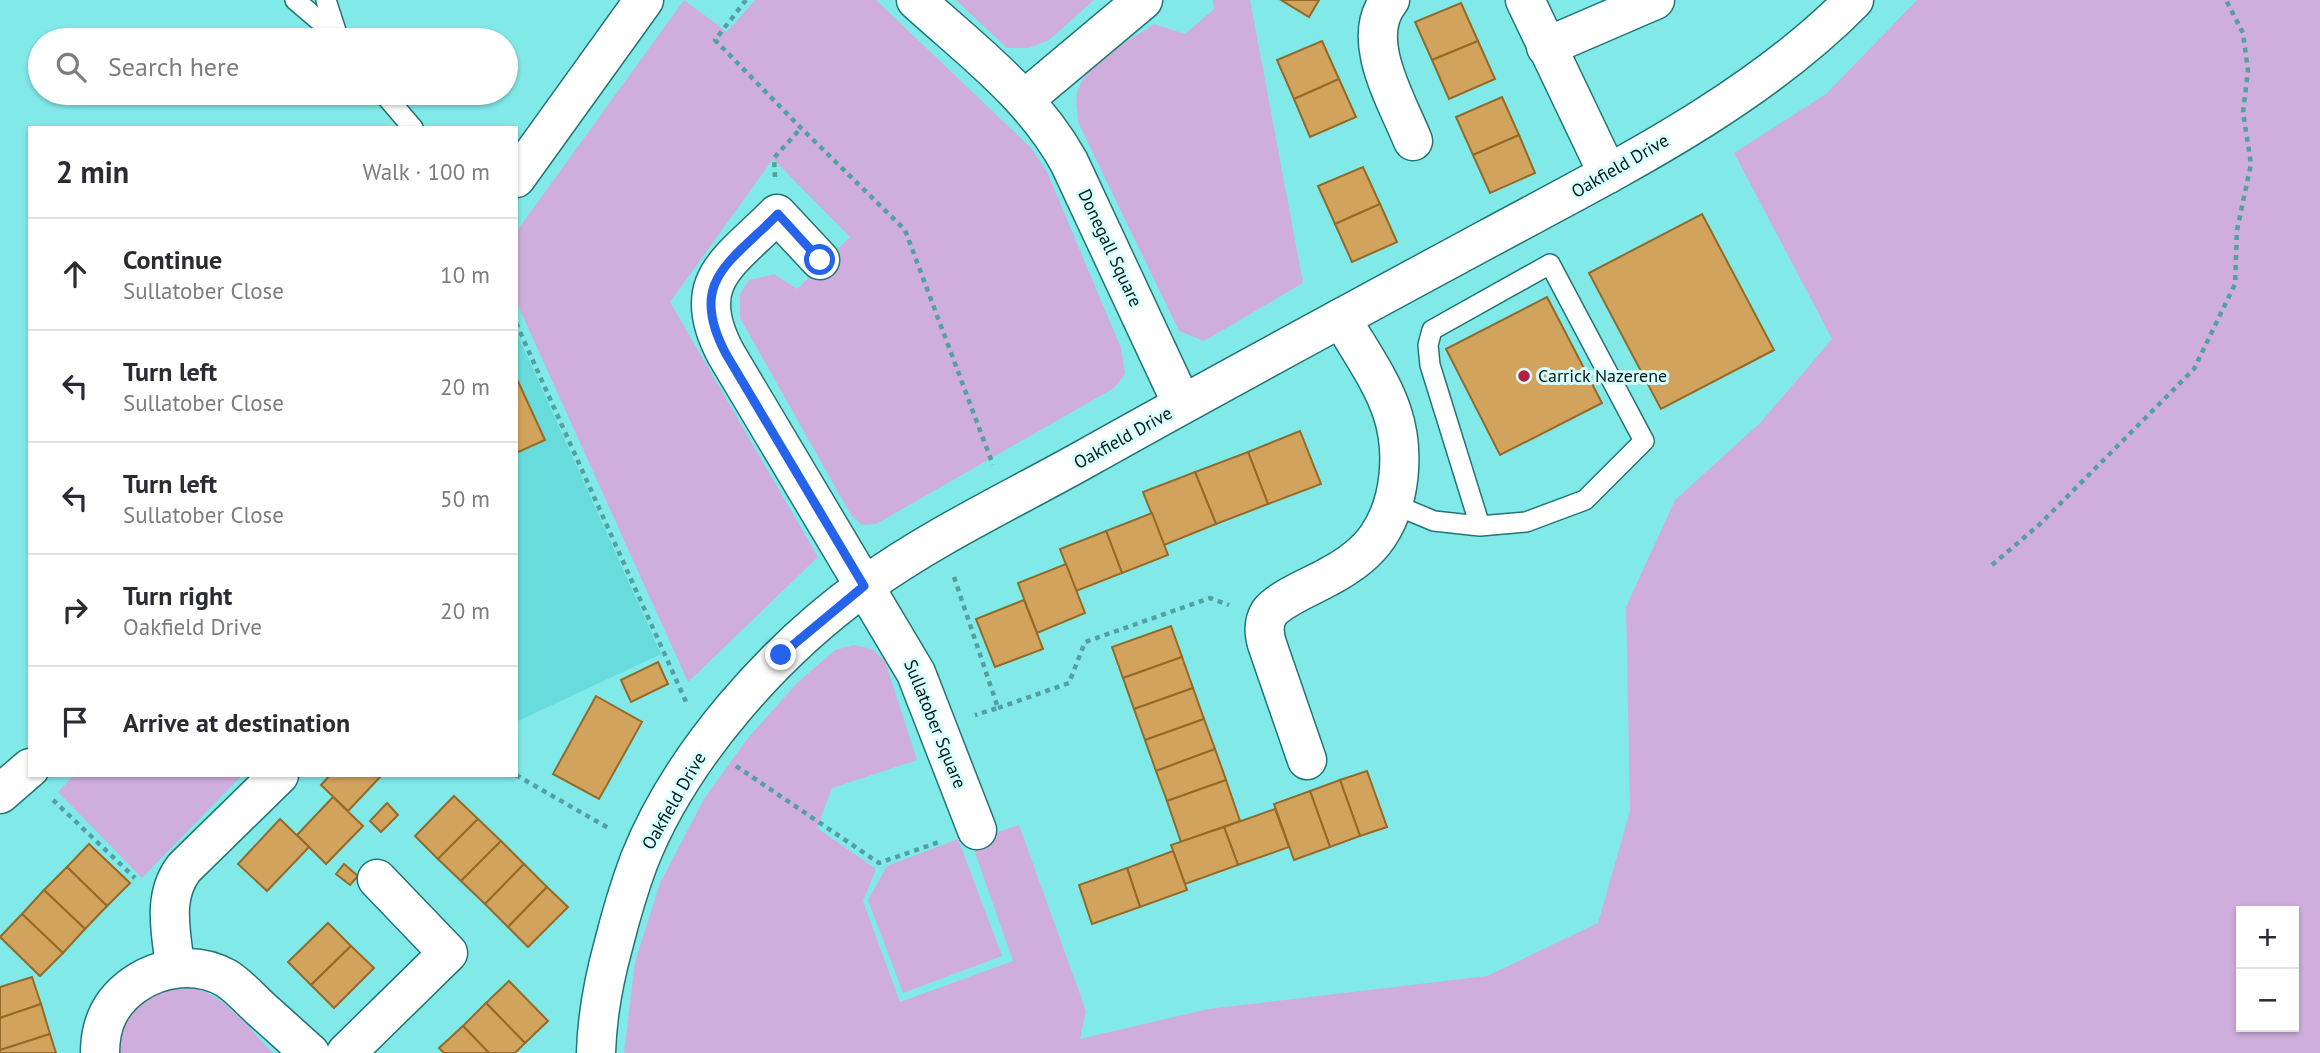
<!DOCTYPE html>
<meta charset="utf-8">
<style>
:root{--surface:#fff;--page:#f7f7f7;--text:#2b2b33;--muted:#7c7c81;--line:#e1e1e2}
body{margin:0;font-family:"PT Sans",sans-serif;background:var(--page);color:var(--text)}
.controls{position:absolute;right:21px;bottom:21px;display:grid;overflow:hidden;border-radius:0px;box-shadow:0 2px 5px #0004}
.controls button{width:63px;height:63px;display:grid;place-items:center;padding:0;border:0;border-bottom:2px solid var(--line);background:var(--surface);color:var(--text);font:35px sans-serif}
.stop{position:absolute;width:21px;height:21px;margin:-16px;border:5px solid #2563eb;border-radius:50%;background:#fff}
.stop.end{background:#2563eb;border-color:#fff;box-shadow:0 2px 7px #0008}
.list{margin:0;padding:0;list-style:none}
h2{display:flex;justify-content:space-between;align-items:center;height:91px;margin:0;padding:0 28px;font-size:30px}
h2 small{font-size:23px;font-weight:400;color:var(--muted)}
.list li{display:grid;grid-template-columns:46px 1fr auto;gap:21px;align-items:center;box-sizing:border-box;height:112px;padding:0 28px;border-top:2px solid var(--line)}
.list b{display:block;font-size:26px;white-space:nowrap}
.list p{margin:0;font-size:23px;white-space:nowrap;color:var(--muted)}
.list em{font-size:23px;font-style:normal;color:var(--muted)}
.icon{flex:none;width:38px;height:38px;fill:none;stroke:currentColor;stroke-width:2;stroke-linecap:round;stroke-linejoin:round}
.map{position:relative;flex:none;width:2320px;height:1053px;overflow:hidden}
.search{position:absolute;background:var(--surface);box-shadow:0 2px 5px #0004;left:28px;top:28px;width:490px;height:77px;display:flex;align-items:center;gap:18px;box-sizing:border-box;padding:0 24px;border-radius:38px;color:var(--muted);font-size:26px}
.panel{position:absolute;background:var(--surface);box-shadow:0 2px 5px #0004;left:28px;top:126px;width:490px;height:651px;border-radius:0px}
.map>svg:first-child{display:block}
.built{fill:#68dcdd}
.green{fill:#cfaedd;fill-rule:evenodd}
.building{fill:#d2a35d;stroke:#936a28;stroke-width:2}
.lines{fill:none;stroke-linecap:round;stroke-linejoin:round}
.service-casing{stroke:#227576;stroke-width:22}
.minor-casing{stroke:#227576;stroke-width:41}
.tertiary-casing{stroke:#227576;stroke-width:41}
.secondary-casing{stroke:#227576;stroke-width:41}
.path{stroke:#54a0a1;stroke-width:4.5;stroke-dasharray:5 5;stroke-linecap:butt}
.service{stroke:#fff;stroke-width:19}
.minor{stroke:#fff;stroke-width:38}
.tertiary{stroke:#fff;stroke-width:38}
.secondary{stroke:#fff;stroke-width:38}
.route{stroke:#2563eb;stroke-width:9}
.poi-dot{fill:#b3203f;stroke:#d9fefe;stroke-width:2.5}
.labels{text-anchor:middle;stroke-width:6;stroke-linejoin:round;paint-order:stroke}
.street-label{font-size:18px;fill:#001b1c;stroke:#d9fefe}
.poi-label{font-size:18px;fill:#001b1c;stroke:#d9fefe;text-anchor:start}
</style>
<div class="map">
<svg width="2320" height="1053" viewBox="0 0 2320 1053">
<rect width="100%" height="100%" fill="#82e9e9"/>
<path class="built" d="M516 331 661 654 516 722Z"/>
<g class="green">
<path d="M684 0 727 32 755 0H876L1031 148 1047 172 1121 348 1125 374 1114 388 876 524 862 525 851 515 740 318V294L749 280 774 274 797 289 850 237 773 159 670 302 818 557 688 682 516 301V232Z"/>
<path d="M956 0H1094L1049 40 1029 48H1007Z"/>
<path d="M1213 0H1250L1303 283 1204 341 1179 331 1078 122C1078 113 1075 102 1077 94 1082 65 1132 39 1154 24L1185 34 1214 9Z"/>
<path d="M1917 0H2320V1053H624L635 962 660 883 704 799 748 738 797 683 835 650 854 645 872 649 885 661 917 760 832 788 817 828 876 869 863 901 900 1002 1013 961 971 841 1019 825 1086 1011 1080 1039 1208 1009 1487 976 1598 923 1630 811 1626 607 1675 500 1761 422 1832 339 1734 153 1826 94ZM2241 911H2294V1027H2241Z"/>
<path d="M74 775H242L142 878 58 792Z"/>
<path d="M958 839 1002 956 903 993 868 900 887 866Z"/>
<path d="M186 985C224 993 247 1027 273 1053H119C124 1008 142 992 186 985Z"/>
</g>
<g class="building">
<path d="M1281 0H1319L1309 17Z"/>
<path d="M1461 3 1478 41 1432 60 1415 22Z"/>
<path d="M1322 41 1339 79 1294 99 1277 60Z"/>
<path d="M1478 41 1495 79 1449 99 1432 60Z"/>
<path d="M1339 79 1356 117 1310 137 1294 99Z"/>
<path d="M1502 97 1519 135 1473 155 1456 117Z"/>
<path d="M1519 135 1535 173 1490 193 1473 155Z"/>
<path d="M1363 167 1380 204 1335 224 1318 186Z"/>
<path d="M1380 204 1397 242 1352 262 1335 224Z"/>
<path d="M1702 214 1774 350 1661 409 1589 273Z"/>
<path d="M1547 297 1602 403 1500 455 1446 349Z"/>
<path d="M516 377 545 440 516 453Z"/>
<path d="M1300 431 1321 484 1268 504 1248 452Z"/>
<path d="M1248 452 1268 504 1216 524 1195 472Z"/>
<path d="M1195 472 1216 524 1164 545 1143 492Z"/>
<path d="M1152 513 1168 555 1122 573 1106 531Z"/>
<path d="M1106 531 1122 573 1076 591 1060 549Z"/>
<path d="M1066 564 1085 613 1037 633 1018 583Z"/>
<path d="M1024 600 1043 649 995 667 976 619Z"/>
<path d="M1171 626 1182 657 1123 678 1112 647Z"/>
<path d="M1182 657 1193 688 1134 709 1123 678Z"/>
<path d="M658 662 668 684 631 702 621 680Z"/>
<path d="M1193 688 1204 719 1145 740 1134 709Z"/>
<path d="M596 696 642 722 599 799 553 774Z"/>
<path d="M1204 719 1215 749 1156 771 1145 740Z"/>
<path d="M1215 749 1226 780 1167 801 1156 771Z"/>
<path d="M1367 771 1387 827 1360 836 1340 780Z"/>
<path d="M330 775H382L348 811 321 785Z"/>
<path d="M1226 780 1240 821 1181 842 1167 801Z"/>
<path d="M1340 780 1360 836 1330 847 1310 791Z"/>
<path d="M1310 791 1330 847 1294 860 1274 804Z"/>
<path d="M454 796 478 819 438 859 415 836Z"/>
<path d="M333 797 363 826 326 864 297 835Z"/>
<path d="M387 803 398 815 381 832 370 821Z"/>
<path d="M1275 809 1289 847 1238 865 1224 827Z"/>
<path d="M280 819 309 847 267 891 238 864Z"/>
<path d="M478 819 501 841 461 881 438 859Z"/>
<path d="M1224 827 1238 865 1185 884 1171 845Z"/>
<path d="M501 841 524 864 485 904 461 881Z"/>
<path d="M89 844 130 883 107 906 67 867Z"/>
<path d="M1173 851 1187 890 1140 907 1127 868Z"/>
<path d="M344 864 358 876 350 885 336 874Z"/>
<path d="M524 864 547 887 508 927 485 904Z"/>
<path d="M67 867 107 906 85 929 44 890Z"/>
<path d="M1127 868 1140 907 1092 924 1079 885Z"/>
<path d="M547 887 568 907 528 947 508 927Z"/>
<path d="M44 890 85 929 63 953 22 914Z"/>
<path d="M22 914 63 953 40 976 0 937Z"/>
<path d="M328 923 351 946 311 985 288 962Z"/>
<path d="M351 946 374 968 334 1008 311 985Z"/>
<path d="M32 977 41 1004 0 1018V987Z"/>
<path d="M509 981 548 1021 525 1043 486 1003Z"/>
<path d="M486 1003 525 1043 515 1053H489L463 1026Z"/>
<path d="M41 1004 50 1034 0 1050V1018Z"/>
<path d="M463 1026 489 1053H444L439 1048Z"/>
<path d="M50 1034 56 1053H0V1050Z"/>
</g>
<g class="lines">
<defs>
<g id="service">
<path d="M295 0 342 40"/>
<path d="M326 0 337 34"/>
<path d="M383 93 413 128"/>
<path d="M1393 504 1434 521 1480 526 1526 522 1585 500 1644 441 1550 264 1432 330 1428 345 1430 365 1480 526"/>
</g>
<g id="minor">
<path d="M916 0C972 51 1032 95 1069 162L1182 404"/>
<path d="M1390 0C1358 38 1397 101 1413 141"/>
<path d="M1525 0 1608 174"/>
<path d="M1546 47 1655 0"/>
<path d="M1025 99 1143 0"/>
<path d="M820 260 777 214C730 262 687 281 726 354L916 673 977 830"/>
<path d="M1307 760 1267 644C1264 634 1263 623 1269 613 1279 599 1312 586 1328 577 1347 567 1366 554 1378 536 1401 502 1405 451 1392 412 1381 379 1358 348 1341 318"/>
<path d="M175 968C172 934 161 898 184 868L279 775"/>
<path d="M100 1053C100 1024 110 1002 134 985 161 966 197 962 226 978 239 986 251 1000 262 1010 278 1024 294 1039 310 1053"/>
<path d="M346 1053 448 953 377 879"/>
</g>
<path id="tertiary" d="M596 1053C597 1016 604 979 614 943 621 915 629 888 639 861 681 755 774 651 866 585 933 537 1009 501 1081 461 1216 385 1352 312 1489 238 1613 171 1754 102 1854 0"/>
<g id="secondary">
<path d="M516 178 644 0"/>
<path d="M0 794 30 768"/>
</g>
</defs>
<use href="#service" class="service-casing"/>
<use href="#minor" class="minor-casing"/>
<use href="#tertiary" class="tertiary-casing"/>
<use href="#secondary" class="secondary-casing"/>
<g class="path">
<path d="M746 0 715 40 801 128 905 230 993 465"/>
<path d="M775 177 774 158 801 128"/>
<path d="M516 323 687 704"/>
<path d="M1992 565 2040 524 2194 369 2235 284 2237 230 2251 164 2243 112 2248 71 2243 33 2226 0"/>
<path d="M954 577 998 708 975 715"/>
<path d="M998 708 1069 683 1085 642 1210 598 1229 605"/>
<path d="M736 766 879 863 939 842"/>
<path d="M516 775 610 829"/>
<path d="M53 800 135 878"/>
</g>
<use href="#service" class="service"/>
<use href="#minor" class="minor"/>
<use href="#tertiary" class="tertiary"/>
<use href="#secondary" class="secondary"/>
</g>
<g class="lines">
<path class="route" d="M781 655 864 586 726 354C687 281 730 263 778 214L820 260"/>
</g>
<circle class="poi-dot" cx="1524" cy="376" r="7"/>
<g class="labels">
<g class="street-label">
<text transform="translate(1620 166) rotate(-30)" y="6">Oakfield Drive</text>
<text transform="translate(1110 248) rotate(65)" y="6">Donegall Square</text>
<text transform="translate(1123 438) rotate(-29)" y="6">Oakfield Drive</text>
<text transform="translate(935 724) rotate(68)" y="6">Sullatober Square</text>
<text transform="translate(674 801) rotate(-60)" y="6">Oakfield Drive</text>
</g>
<g class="poi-label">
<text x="1538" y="382">Carrick Nazerene</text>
</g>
</g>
</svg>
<div class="controls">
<button>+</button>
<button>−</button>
</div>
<div class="stop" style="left:820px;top:260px"></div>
<div class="stop end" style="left:781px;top:655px"></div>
<div class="search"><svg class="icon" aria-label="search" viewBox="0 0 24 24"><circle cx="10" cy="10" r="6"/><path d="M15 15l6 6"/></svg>Search here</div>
<section class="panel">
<h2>2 min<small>Walk · 100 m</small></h2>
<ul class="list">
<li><svg class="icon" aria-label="ahead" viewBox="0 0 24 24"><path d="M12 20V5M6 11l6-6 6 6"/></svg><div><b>Continue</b><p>Sullatober Close</p></div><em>10 m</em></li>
<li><svg class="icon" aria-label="left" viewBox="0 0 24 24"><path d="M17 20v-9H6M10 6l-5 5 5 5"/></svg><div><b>Turn left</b><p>Sullatober Close</p></div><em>20 m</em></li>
<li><svg class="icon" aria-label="left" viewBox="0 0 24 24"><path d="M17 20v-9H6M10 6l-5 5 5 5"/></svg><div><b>Turn left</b><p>Sullatober Close</p></div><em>50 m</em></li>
<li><svg class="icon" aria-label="right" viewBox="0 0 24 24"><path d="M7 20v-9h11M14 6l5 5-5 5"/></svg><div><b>Turn right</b><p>Oakfield Drive</p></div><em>20 m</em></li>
<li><svg class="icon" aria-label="arrive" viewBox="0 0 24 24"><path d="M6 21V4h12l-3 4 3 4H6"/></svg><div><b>Arrive at destination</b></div></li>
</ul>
</section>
</div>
